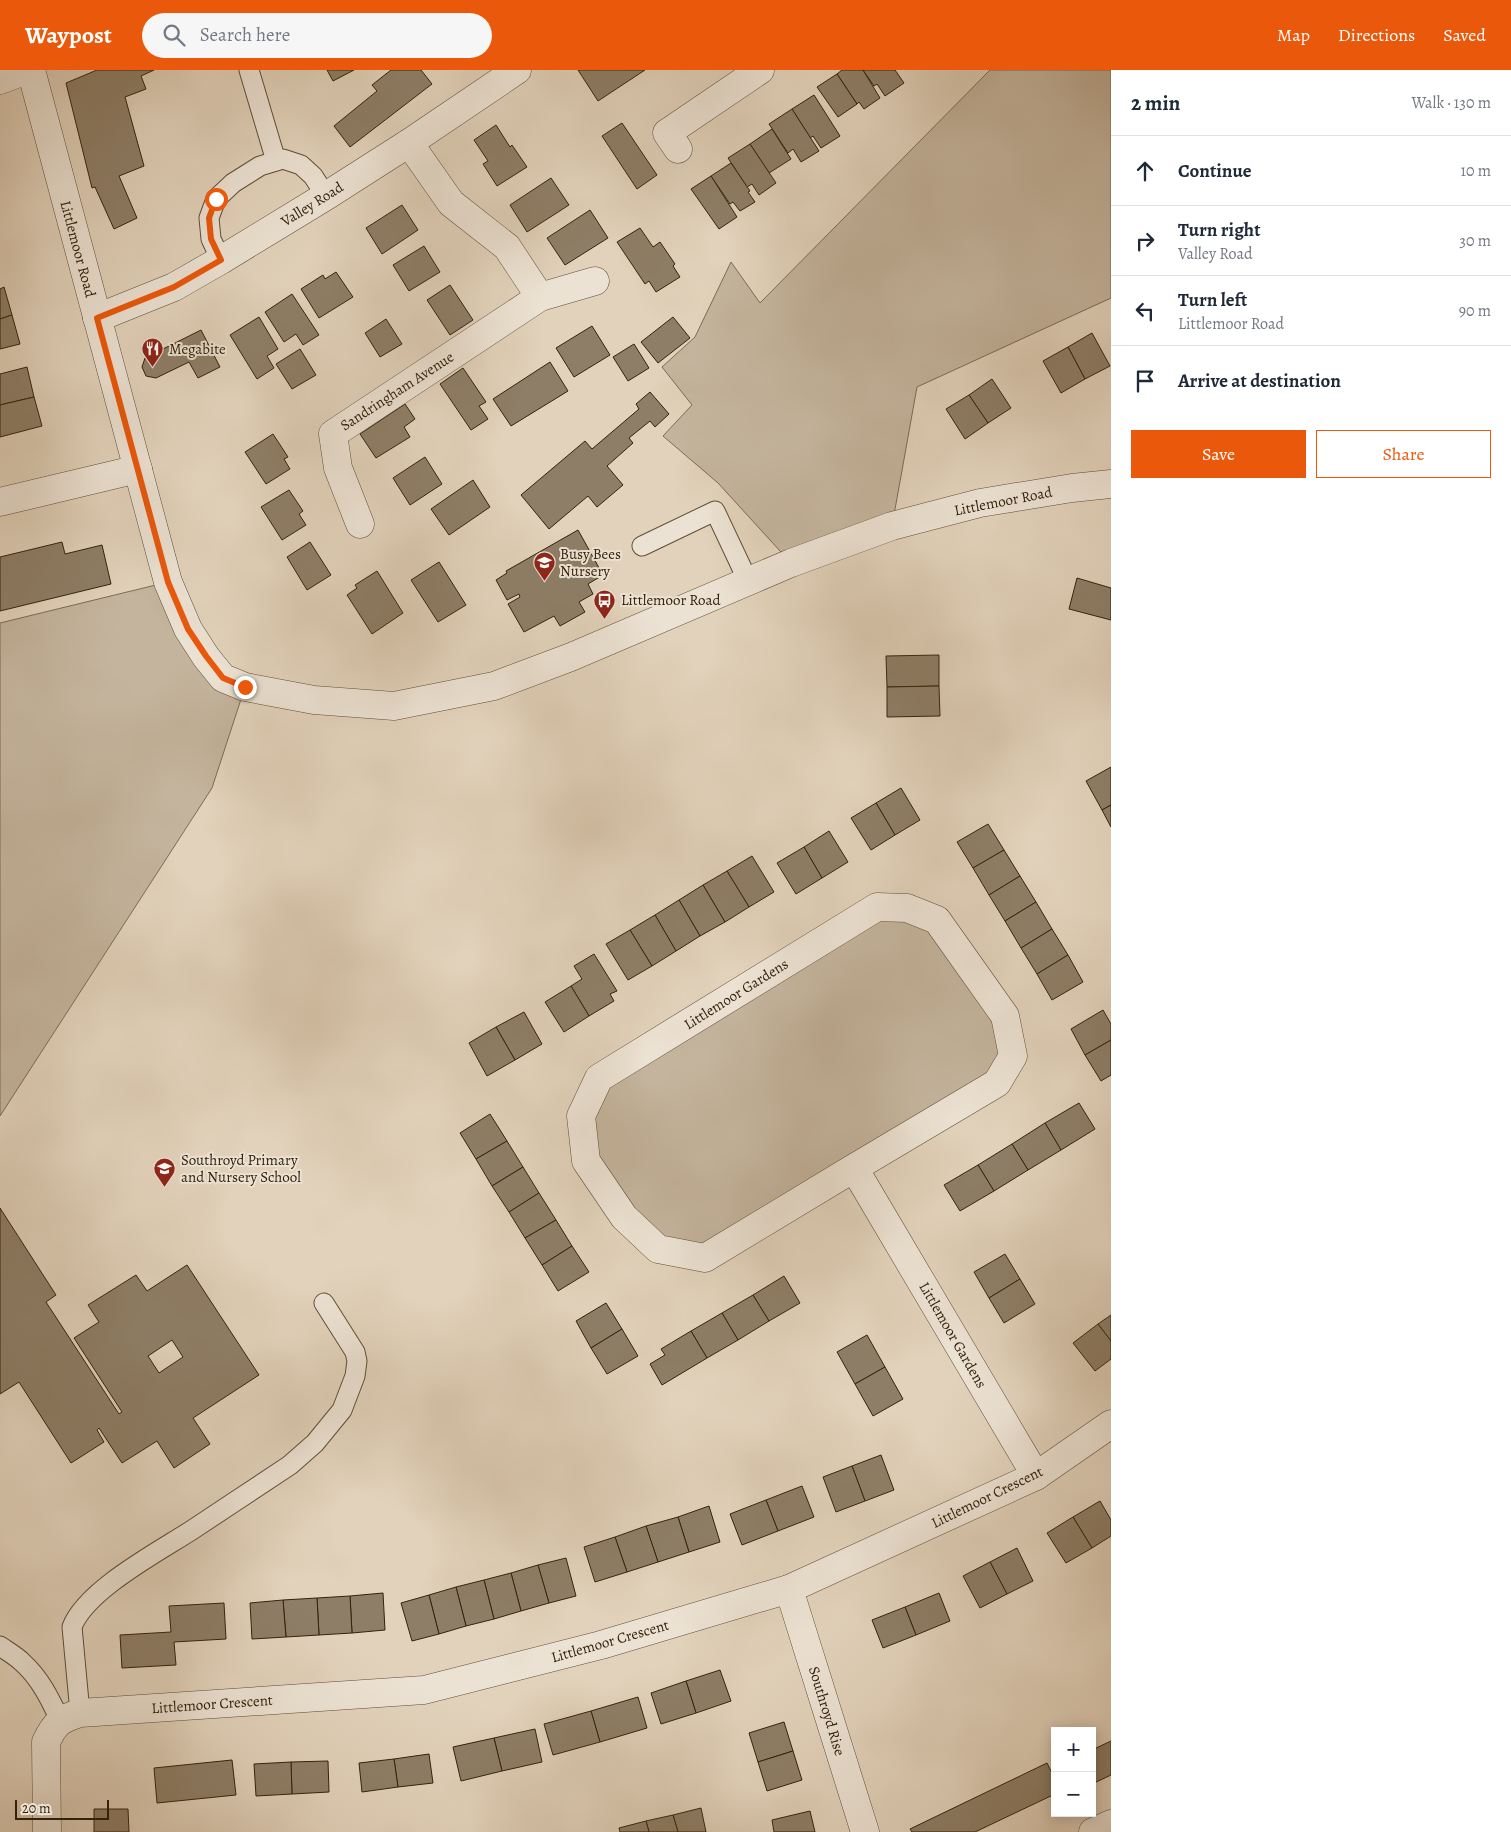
<!DOCTYPE html>
<meta charset="utf-8">
<style>
:root{--surface:#fff;--page:#f6f6f7;--text:#1f2937;--muted:#747a83;--line:#e0e1e3;--accent:#ea580c}
body{margin:0;font-family:Alegreya,serif;background:var(--page);color:var(--text)}
.controls{position:absolute;right:15px;bottom:15px;display:grid;overflow:hidden;border-radius:0px;box-shadow:0 2px 12px #0003}
.controls button{width:45px;height:45px;display:grid;place-items:center;padding:0;border:0;border-bottom:1px solid var(--line);background:var(--surface);color:var(--text);font:25px sans-serif}
.scale{position:absolute;left:15px;bottom:12px;width:94px;box-sizing:border-box;padding-left:5px;border:2px solid #33220c;border-top:0;font-size:14px;line-height:18px;white-space:nowrap;color:#33220c;-webkit-text-stroke:4px #ece2d3;paint-order:stroke}
.stop{position:absolute;width:15px;height:15px;margin:-11px;border:4px solid #ea580c;border-radius:50%;background:#fff}
.stop.end{background:#ea580c;border-color:#fff;box-shadow:0 1px 5px #0008}
.list{margin:0;padding:0;list-style:none}
h2{display:flex;justify-content:space-between;align-items:center;height:65px;margin:0;padding:0 20px;font-size:21px}
h2 small{font-size:16px;font-weight:400;color:var(--muted)}
.list li{display:grid;grid-template-columns:32px 1fr auto;gap:15px;align-items:center;box-sizing:border-box;height:70px;padding:0 20px;border-top:1px solid var(--line)}
.list b{display:block;font-size:19px;white-space:nowrap}
.list p{margin:0;font-size:16px;white-space:nowrap;color:var(--muted)}
.list em{font-size:16px;font-style:normal;color:var(--muted)}
.actions{display:flex;gap:10px;padding:15px 20px}
.actions a{flex:1;padding:11px 0;border:1px solid var(--accent);border-radius:0px;text-align:center;font-size:18px;color:var(--accent)}
.actions .main{background:var(--accent);color:#fff}
.icon{flex:none;width:28px;height:28px;fill:none;stroke:currentColor;stroke-width:2;stroke-linecap:round;stroke-linejoin:round}
.map{position:relative;flex:none;width:1111px;height:1762px;overflow:hidden}
header{display:flex;align-items:center;gap:30px;box-sizing:border-box;height:70px;padding:0 25px;background:var(--accent);color:#fff}
header strong{font-size:24px}
nav{display:flex;gap:28px;margin-inline-start:auto;font-size:18px}
.search{width:350px;height:45px;background:var(--page);display:flex;align-items:center;gap:12px;box-sizing:border-box;padding:0 18px;border-radius:28px;color:var(--muted);font-size:19px}
main{display:flex}
aside{flex:1;background:var(--surface)}
.map>svg:first-child{display:block}
.green{fill:#c4b49d;stroke:#7c6b54}
.building{fill:#8e7e67;stroke:#33220c;fill-rule:evenodd}
.lines{fill:none;stroke-linecap:round;stroke-linejoin:round}
.service-casing{stroke:#5f4e38;stroke-width:21}
.minor-casing{stroke:#5f4e38;stroke-width:29}
.tertiary-casing{stroke:#5f4e38;stroke-width:29}
.service{stroke:#ece2d3;stroke-width:19}
.minor{stroke:#ece2d3;stroke-width:28}
.tertiary{stroke:#ece2d3;stroke-width:28}
.route{stroke:#ea580c;stroke-width:6}
.labels{text-anchor:middle;stroke-width:4;stroke-linejoin:round;paint-order:stroke}
.street-label{font-size:15px;fill:#33220c;stroke:#ece2d3}
.poi-label{font-size:15px;fill:#33220c;stroke:#ece2d3;text-anchor:start}
</style>
<header>
<strong>Waypost</strong>
<div class="search"><svg class="icon" aria-label="search" viewBox="0 0 24 24"><circle cx="10" cy="10" r="6"/><path d="M15 15l6 6"/></svg>Search here</div>
<nav><a>Map</a><a>Directions</a><a>Saved</a></nav>
</header>
<main>
<div class="map">
<svg width="1111" height="1762" viewBox="0 0 1111 1762">
<rect width="100%" height="100%" fill="#e2d2bb"/>
<filter id="stains"><feTurbulence type="fractalNoise" baseFrequency=".004" numOctaves="4"/><feColorMatrix values="0 0 0 0 .2 0 0 0 0 .09 0 0 0 0 .02 0 0 0 .5 -.17"/></filter>
<radialGradient id="worn" r=".72"><stop offset=".6" stop-color="#630" stop-opacity="0"/><stop offset="1" stop-color="#630" stop-opacity=".3"/></radialGradient>
<g class="green">
<path d="M990 0H1111V228L917 317 892 456 791 493 718 413 663 366 692 335 662 297 695 267 731 192 760 233Z"/>
<path d="M168 512 245 617 212 718 0 1046V553Z"/>
<path d="M877 837 937 850 1013 986 705 1188 658 1179 586 1091 599 1008Z"/>
</g>
<g class="building">
<path d="M97 0H154L141 6 146 19 125 27 144 96 119 106 137 148 114 159 95 117 92 118 66 13Z"/>
<path d="M327 0H354L333 11Z"/>
<path d="M391 0H421L432 14 350 77 334 56 377 21 372 15Z"/>
<path d="M578 0H645L598 31Z"/>
<path d="M842 0H863L880 28 864 39 859 32 857 34 837 4Z"/>
<path d="M863 0H895L904 13 885 26 877 14 874 16Z"/>
<path d="M837 4 857 34 838 47 817 17Z"/>
<path d="M814 25 840 66 821 78 813 66 810 68 792 39Z"/>
<path d="M792 39 819 81 801 92 793 79 788 83 769 54Z"/>
<path d="M622 53 657 105 637 119 602 66Z"/>
<path d="M496 55 510 77 512 75 527 97 497 116 483 94 488 91 474 70Z"/>
<path d="M772 59 791 89 769 103 750 74Z"/>
<path d="M750 74 776 113 759 125 752 114 747 117 728 88Z"/>
<path d="M731 93 750 121 748 122 755 132 740 141 733 132 730 134 711 106Z"/>
<path d="M711 106 737 147 719 159 691 119Z"/>
<path d="M551 108 569 135 527 162 510 135Z"/>
<path d="M402 135 418 160 382 184 366 158Z"/>
<path d="M590 140 608 168 565 195 547 168Z"/>
<path d="M640 158 653 177 660 172 675 194 673 196 680 207 656 222 649 211 645 214 617 172Z"/>
<path d="M424 176 440 202 409 221 393 195Z"/>
<path d="M336 202 353 227 319 248 301 219 323 205 325 209Z"/>
<path d="M450 215 473 250 450 265 427 230Z"/>
<path d="M4 217 12 245 0 249V219Z"/>
<path d="M292 224 319 265 303 275 296 264 284 272 265 242Z"/>
<path d="M12 245 20 274 0 279V249Z"/>
<path d="M259 247 278 279 267 286 274 298 257 309 230 265Z"/>
<path d="M673 247 690 268 658 293 641 272Z"/>
<path d="M386 249 402 274 380 287 365 263Z"/>
<path d="M592 256 610 285 574 307 556 278Z"/>
<path d="M201 260 220 297 198 308 189 292 156 308 146 306 142 297 145 288Z"/>
<path d="M1092 263 1110 296 1085 309 1068 277Z"/>
<path d="M634 274 649 298 628 311 613 287Z"/>
<path d="M1068 277 1085 309 1061 323 1043 291Z"/>
<path d="M300 279 316 305 292 319 276 294Z"/>
<path d="M550 292 568 321 511 356 493 329Z"/>
<path d="M27 297 34 327 0 335V304Z"/>
<path d="M463 298 486 332 479 336 488 349 471 360 440 314Z"/>
<path d="M992 309 1011 338 988 353 969 325Z"/>
<path d="M650 322 669 344 655 357 650 351 629 368 633 373 607 396 623 415 597 437 588 426 549 459 521 425 585 371 592 379 639 339 636 334Z"/>
<path d="M969 325 988 353 965 369 946 339Z"/>
<path d="M34 327 42 356 0 367V335Z"/>
<path d="M405 334 415 349 404 357 410 367 376 388 360 364Z"/>
<path d="M273 364 288 387 284 389 290 399 266 414 245 382Z"/>
<path d="M425 387 442 414 410 435 393 408Z"/>
<path d="M473 410 490 437 449 465 431 439Z"/>
<path d="M289 420 303 441 299 444 306 455 282 470 261 437Z"/>
<path d="M578 460 603 505 588 514 593 524 579 532 585 542 560 556 554 546 524 562 508 534 520 527 519 524 507 530 496 510 507 503 506 501Z"/>
<path d="M62 472 65 484 102 475 111 514 0 541V487Z"/>
<path d="M310 472 331 505 307 520 287 487Z"/>
<path d="M439 492 466 535 438 552 411 510Z"/>
<path d="M377 501 403 543 372 564 347 525 357 518 355 515Z"/>
<path d="M1077 508 1111 518V550L1069 539Z"/>
<path d="M939 585V616L887 617 886 586Z"/>
<path d="M939 616 940 646 887 647V617Z"/>
<path d="M1111 697V735L1102 740 1086 711Z"/>
<path d="M901 718 920 750 895 765 876 733Z"/>
<path d="M876 733 895 765 871 780 851 748Z"/>
<path d="M1111 735V757L1102 740Z"/>
<path d="M988 754 1004 780 973 798 957 772Z"/>
<path d="M829 761 848 792 822 808 804 777Z"/>
<path d="M804 777 822 808 796 824 777 793Z"/>
<path d="M1004 780 1020 806 989 825 973 798Z"/>
<path d="M752 786 774 822 749 837 727 801Z"/>
<path d="M727 801 749 837 725 852 703 815Z"/>
<path d="M1020 806 1036 832 1005 851 989 825Z"/>
<path d="M703 815 725 852 700 866 679 830Z"/>
<path d="M679 830 700 866 676 881 655 845Z"/>
<path d="M1036 832 1052 859 1021 878 1005 851Z"/>
<path d="M655 845 676 881 652 896 630 860Z"/>
<path d="M1052 859 1068 885 1037 904 1021 878Z"/>
<path d="M630 860 652 896 628 910 606 874Z"/>
<path d="M594 884 617 921 610 924 614 931 589 946 571 916 582 909 574 896Z"/>
<path d="M1068 885 1083 912 1052 930 1037 904Z"/>
<path d="M571 916 589 946 564 962 545 932Z"/>
<path d="M1103 940 1111 954V970L1085 985 1071 959Z"/>
<path d="M524 942 542 974 515 990 496 957Z"/>
<path d="M496 957 515 990 487 1006 469 973Z"/>
<path d="M1111 970V1005L1101 1011 1085 985Z"/>
<path d="M1079 1033 1095 1059 1061 1080 1045 1053Z"/>
<path d="M490 1044 507 1071 476 1089 460 1063Z"/>
<path d="M1045 1053 1061 1080 1028 1100 1012 1074Z"/>
<path d="M507 1071 523 1097 492 1116 476 1089Z"/>
<path d="M1012 1074 1028 1100 994 1121 978 1095Z"/>
<path d="M978 1095 994 1121 960 1141 944 1115Z"/>
<path d="M523 1097 539 1123 509 1142 492 1116Z"/>
<path d="M539 1123 556 1150 525 1168 509 1142Z"/>
<path d="M0 1138 56 1225 46 1232 119 1344 122 1342 74 1268 99 1252 88 1235 136 1205 147 1221 187 1195 259 1305 193 1348 210 1374 174 1398 157 1371 122 1393 99 1358 97 1360 104 1372 71 1393 19 1312 0 1324ZM172 1270 183 1287 159 1303 148 1286Z"/>
<path d="M556 1150 572 1176 542 1195 525 1168Z"/>
<path d="M572 1176 589 1202 558 1221 542 1195Z"/>
<path d="M1005 1184 1020 1209 989 1228 974 1202Z"/>
<path d="M784 1206 800 1233 769 1251 753 1225Z"/>
<path d="M1020 1209 1035 1234 1004 1253 989 1228Z"/>
<path d="M753 1225 769 1251 738 1270 722 1243Z"/>
<path d="M606 1233 622 1259 591 1278 576 1251Z"/>
<path d="M722 1243 738 1270 707 1288 691 1261Z"/>
<path d="M1111 1245V1271L1098 1254Z"/>
<path d="M1098 1254 1111 1271V1289L1095 1301 1073 1273Z"/>
<path d="M622 1259 638 1286 607 1304 591 1278Z"/>
<path d="M691 1261 707 1288 662 1315 650 1294 665 1285 661 1279Z"/>
<path d="M867 1265 885 1297 855 1314 837 1282Z"/>
<path d="M885 1297 903 1329 873 1346 855 1314Z"/>
<path d="M881 1385 894 1420 865 1431 852 1396Z"/>
<path d="M852 1396 865 1431 836 1442 823 1407Z"/>
<path d="M802 1416 814 1447 778 1461 766 1430Z"/>
<path d="M766 1430 778 1461 742 1475 730 1444Z"/>
<path d="M1100 1431 1111 1450V1466L1092 1478 1073 1447Z"/>
<path d="M709 1436 720 1472 689 1482 678 1447Z"/>
<path d="M678 1447 689 1482 658 1492 646 1456Z"/>
<path d="M1073 1447 1092 1478 1066 1493 1047 1463Z"/>
<path d="M646 1456 658 1492 627 1502 615 1467Z"/>
<path d="M615 1467 627 1502 595 1512 584 1477Z"/>
<path d="M1017 1478 1033 1511 1007 1524 990 1492Z"/>
<path d="M566 1488 576 1526 549 1533 538 1495Z"/>
<path d="M990 1492 1007 1524 980 1538 963 1506Z"/>
<path d="M538 1495 549 1533 521 1541 511 1503Z"/>
<path d="M511 1503 521 1541 494 1549 484 1510Z"/>
<path d="M484 1510 494 1549 466 1556 456 1517Z"/>
<path d="M456 1517 466 1556 439 1564 429 1525Z"/>
<path d="M383 1523 385 1560 352 1563 350 1526Z"/>
<path d="M939 1523 950 1551 916 1565 905 1537Z"/>
<path d="M429 1525 439 1564 412 1571 401 1533Z"/>
<path d="M350 1526 352 1563 319 1565 317 1528Z"/>
<path d="M317 1528 319 1565 286 1567 283 1530Z"/>
<path d="M283 1530 286 1567 252 1569 250 1533Z"/>
<path d="M224 1533 226 1569 174 1572 176 1595 122 1598 120 1565 171 1562 169 1536Z"/>
<path d="M905 1537 916 1565 883 1578 872 1550Z"/>
<path d="M720 1600 731 1631 696 1643 686 1611Z"/>
<path d="M686 1611 696 1643 661 1654 651 1623Z"/>
<path d="M638 1627 647 1658 600 1672 591 1641Z"/>
<path d="M591 1641 600 1672 553 1685 544 1654Z"/>
<path d="M784 1652 793 1681 758 1692 749 1663Z"/>
<path d="M535 1659 542 1692 502 1701 494 1668Z"/>
<path d="M494 1668 502 1701 461 1711 453 1677Z"/>
<path d="M1111 1671V1705L1092 1714V1680Z"/>
<path d="M793 1681 802 1710 767 1721 758 1692Z"/>
<path d="M429 1684 433 1713 398 1717 394 1689Z"/>
<path d="M394 1689 398 1717 362 1722 359 1693Z"/>
<path d="M232 1690 236 1725 157 1733 154 1698Z"/>
<path d="M328 1691 329 1722 292 1724 291 1692Z"/>
<path d="M291 1692 292 1724 256 1726 254 1694Z"/>
<path d="M1047 1693 1055 1709V1724L975 1762H912L910 1759Z"/>
<path d="M701 1738 706 1762H678L673 1745Z"/>
<path d="M94 1739H128L129 1762H94Z"/>
<path d="M810 1741 815 1762H774L772 1750Z"/>
<path d="M673 1745 678 1762H649L646 1751Z"/>
<path d="M646 1751 649 1762H620L619 1758Z"/>
</g>
<g class="lines">
<defs>
<g id="service">
<path d="M249 0 276 91"/>
<path d="M221 190 211 169 209 148 216 129 233 113 260 96 283 89 301 95 313 106 326 126"/>
<path d="M642 476 715 441 748 511"/>
<path d="M0 1576C7 1581 16 1586 22 1592 40 1608 50 1629 60 1650"/>
<path d="M80 1643 72 1557C86 1520 158 1482 192 1460 225 1438 257 1417 290 1395L315 1373 342 1340 355 1306 357 1291 355 1282 324 1233"/>
</g>
<g id="minor">
<path d="M0 10 27 0"/>
<path d="M678 79 667 63 760 0"/>
<path d="M540 227 595 211"/>
<path d="M97 248 174 217 221 190 326 126 409 73 517 0"/>
<path d="M0 432 138 399"/>
<path d="M360 454 338 398 333 364 540 227 507 177 451 133 409 73"/>
<path d="M854 1098 997 1013 1013 986 1005 946 937 850 907 838 877 837 599 1008 581 1046 586 1091 624 1147 658 1179 705 1188 854 1098 1036 1406"/>
<path d="M789 1519 865 1762"/>
<path d="M47 1762 46 1672C55 1653 60 1649 80 1643L424 1620 601 1575 789 1519 1036 1406 1111 1354"/>
<path d="M1093 1762 1111 1754"/>
</g>
<path id="tertiary" d="M31 0 168 512 188 559 206 587 223 608 245 617 314 630 394 636 494 616 571 587 791 493 892 456 980 433 1072 418 1111 414"/>
</defs>
<use href="#service" class="service-casing"/>
<use href="#minor" class="minor-casing"/>
<use href="#tertiary" class="tertiary-casing"/>
<use href="#service" class="service"/>
<use href="#minor" class="minor"/>
<use href="#tertiary" class="tertiary"/>
</g>
<g class="lines">
<path class="route" d="M216 129 209 148 211 169 221 190 174 217 97 248 168 512 188 559 206 586 223 608 245 617"/>
</g>
<defs>
<symbol id="restaurant-pin" viewBox="-11 -11 22 30"><path d="M0 17L-7.5 6A9.5 9.5 0 1 1 7.5 6Z" fill="#8f2418" stroke="#ece2d3"/><path d="M-5-6h1v4h1v-4h1v4h1v-4h1v5L-1.5 .5V6h-2V.5L-5-1ZM5-6V6H3V1.5H1.5Q1.5-4 5-6Z" fill="#fff"/></symbol>
<symbol id="school-pin" viewBox="-11 -11 22 30"><path d="M0 17L-7.5 6A9.5 9.5 0 1 1 7.5 6Z" fill="#8f2418" stroke="#ece2d3"/><path d="M0-5L7-2L0 1L-7-2ZM-4 1L0 2.5L4 1V4Q0 6-4 4Z" fill="#fff"/></symbol>
<symbol id="bus-pin" viewBox="-11 -11 22 30"><path d="M0 17L-7.5 6A9.5 9.5 0 1 1 7.5 6Z" fill="#8f2418" stroke="#ece2d3"/><path d="M-5-6H5V4H4V6H2V4H-2V6H-4V4H-5ZM-3.5-4V0h7V-4ZM-3.5 1.2v1.5H-2V1.2ZM2 1.2v1.5H3.5V1.2Z" fill="#fff"/></symbol>
</defs>
<g fill-rule="evenodd">
<use href="#restaurant-pin" x="140" y="266" width="25" height="34"/>
<use href="#school-pin" x="532" y="480" width="25" height="34"/>
<use href="#bus-pin" x="592" y="518" width="25" height="34"/>
<use href="#school-pin" x="152" y="1086" width="25" height="34"/>
</g>
<g class="labels">
<g class="street-label">
<text transform="translate(312 134) rotate(-32)" y="5">Valley Road</text>
<text transform="translate(78 179) rotate(75)" y="5">Littlemoor Road</text>
<text transform="translate(397 321) rotate(-33)" y="5">Sandringham Avenue</text>
<text transform="translate(1003 431) rotate(-11)" y="5">Littlemoor Road</text>
<text transform="translate(736 924) rotate(-32)" y="5">Littlemoor Gardens</text>
<text transform="translate(953 1265) rotate(60)" y="5">Littlemoor Gardens</text>
<text transform="translate(987 1427) rotate(-26)" y="5">Littlemoor Crescent</text>
<text transform="translate(610 1571) rotate(-16)" y="5">Littlemoor Crescent</text>
<text transform="translate(212 1634) rotate(-4)" y="5">Littlemoor Crescent</text>
<text transform="translate(827 1641) rotate(73)" y="5">Southroyd Rise</text>
</g>
<g class="poi-label">
<text x="169" y="284">Megabite</text>
<text x="560" y="489">Busy Bees<tspan x="560" dy="17">Nursery</tspan></text>
<text x="621" y="535">Littlemoor Road</text>
<text x="181" y="1095">Southroyd Primary<tspan x="181" dy="17">and Nursery School</tspan></text>
</g>
</g>
<rect width="100%" height="100%" filter="url(#stains)"/>
<rect width="100%" height="100%" fill="url(#worn)"/>
</svg>
<div class="controls">
<button>+</button>
<button>−</button>
</div>
<div class="scale">20 m</div>
<div class="stop" style="left:216px;top:129px"></div>
<div class="stop end" style="left:245px;top:617px"></div>
</div>
<aside>
<h2>2 min<small>Walk · 130 m</small></h2>
<ul class="list">
<li><svg class="icon" aria-label="ahead" viewBox="0 0 24 24"><path d="M12 20V5M6 11l6-6 6 6"/></svg><div><b>Continue</b></div><em>10 m</em></li>
<li><svg class="icon" aria-label="right" viewBox="0 0 24 24"><path d="M7 20v-9h11M14 6l5 5-5 5"/></svg><div><b>Turn right</b><p>Valley Road</p></div><em>30 m</em></li>
<li><svg class="icon" aria-label="left" viewBox="0 0 24 24"><path d="M17 20v-9H6M10 6l-5 5 5 5"/></svg><div><b>Turn left</b><p>Littlemoor Road</p></div><em>90 m</em></li>
<li><svg class="icon" aria-label="arrive" viewBox="0 0 24 24"><path d="M6 21V4h12l-3 4 3 4H6"/></svg><div><b>Arrive at destination</b></div></li>
</ul>
<div class="actions"><a class="main">Save</a><a>Share</a></div>
</aside>
</main>
